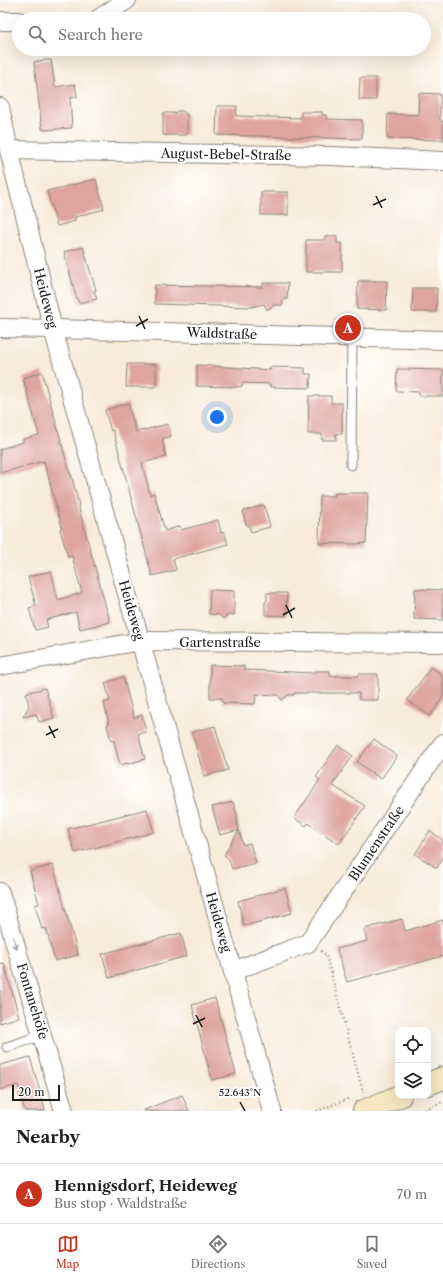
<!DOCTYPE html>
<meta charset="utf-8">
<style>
:root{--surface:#fff;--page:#f2f2f2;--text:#222;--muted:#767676;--line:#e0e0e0;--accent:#c8321e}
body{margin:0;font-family:"Libre Caslon Text",serif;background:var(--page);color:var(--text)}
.controls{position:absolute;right:12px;bottom:12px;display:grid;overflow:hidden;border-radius:8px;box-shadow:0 4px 16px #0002}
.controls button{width:36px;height:36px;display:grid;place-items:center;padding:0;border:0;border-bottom:1px solid var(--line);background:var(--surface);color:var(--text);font:20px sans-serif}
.scale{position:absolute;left:12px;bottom:10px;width:48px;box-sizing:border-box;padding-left:4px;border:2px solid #1c1c1c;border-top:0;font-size:11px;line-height:14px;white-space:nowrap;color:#1c1c1c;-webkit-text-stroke:3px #fff;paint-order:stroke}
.you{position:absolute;left:217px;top:417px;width:14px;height:14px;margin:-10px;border:3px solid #fff;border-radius:50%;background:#1a73e8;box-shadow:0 0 0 6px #1a73e833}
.badge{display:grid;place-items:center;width:26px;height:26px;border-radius:50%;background:var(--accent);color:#fff;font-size:13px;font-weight:700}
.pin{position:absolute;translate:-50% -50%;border:2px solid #fff;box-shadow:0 1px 4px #0006}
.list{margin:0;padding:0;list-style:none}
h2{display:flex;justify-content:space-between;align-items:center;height:52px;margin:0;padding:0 16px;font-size:17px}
h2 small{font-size:13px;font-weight:400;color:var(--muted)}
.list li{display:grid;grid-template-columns:26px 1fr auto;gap:12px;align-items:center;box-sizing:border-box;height:60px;padding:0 16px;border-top:1px solid var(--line)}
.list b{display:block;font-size:15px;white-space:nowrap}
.list p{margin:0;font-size:13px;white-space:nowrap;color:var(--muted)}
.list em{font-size:13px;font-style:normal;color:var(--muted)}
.icon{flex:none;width:22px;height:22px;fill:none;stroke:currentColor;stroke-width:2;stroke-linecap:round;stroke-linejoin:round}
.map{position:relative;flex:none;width:443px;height:1111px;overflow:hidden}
.search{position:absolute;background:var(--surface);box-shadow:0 4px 16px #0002;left:12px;right:12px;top:12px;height:44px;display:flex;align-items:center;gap:10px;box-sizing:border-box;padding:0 14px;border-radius:22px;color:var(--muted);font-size:15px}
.sheet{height:112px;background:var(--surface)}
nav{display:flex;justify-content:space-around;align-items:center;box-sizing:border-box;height:56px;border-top:1px solid var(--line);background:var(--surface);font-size:11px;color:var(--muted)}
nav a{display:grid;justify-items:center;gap:2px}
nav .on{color:var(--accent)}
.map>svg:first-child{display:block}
.building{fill:#dea59e}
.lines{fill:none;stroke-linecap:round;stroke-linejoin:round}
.lane-casing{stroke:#8a847a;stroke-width:11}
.street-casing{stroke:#8a847a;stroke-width:20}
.secondary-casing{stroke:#8a847a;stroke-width:24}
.path{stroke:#8a847a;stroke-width:2.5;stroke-dasharray:1 3;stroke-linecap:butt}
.lane{stroke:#fff;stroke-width:9}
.street{stroke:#fff;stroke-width:18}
.secondary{stroke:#f7e8c3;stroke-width:22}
.oneway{stroke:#999}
.ticks{fill:none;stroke:#1c1c1c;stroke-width:1.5}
.labels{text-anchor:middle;stroke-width:4;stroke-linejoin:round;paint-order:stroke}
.street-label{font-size:13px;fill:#1c1c1c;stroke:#fff}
.ticks-label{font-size:10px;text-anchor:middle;fill:#1c1c1c;stroke:#fff;stroke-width:4;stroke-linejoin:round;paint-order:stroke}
</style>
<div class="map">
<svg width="443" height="1111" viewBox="0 0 443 1111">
<rect width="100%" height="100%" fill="#fff"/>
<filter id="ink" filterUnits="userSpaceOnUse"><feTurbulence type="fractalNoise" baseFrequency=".025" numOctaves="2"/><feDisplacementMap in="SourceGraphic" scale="8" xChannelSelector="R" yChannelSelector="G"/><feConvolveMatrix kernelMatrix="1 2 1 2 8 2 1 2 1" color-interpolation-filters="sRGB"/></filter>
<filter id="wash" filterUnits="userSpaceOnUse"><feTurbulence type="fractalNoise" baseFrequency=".012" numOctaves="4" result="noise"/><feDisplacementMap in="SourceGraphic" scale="16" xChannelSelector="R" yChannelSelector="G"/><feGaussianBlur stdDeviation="0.9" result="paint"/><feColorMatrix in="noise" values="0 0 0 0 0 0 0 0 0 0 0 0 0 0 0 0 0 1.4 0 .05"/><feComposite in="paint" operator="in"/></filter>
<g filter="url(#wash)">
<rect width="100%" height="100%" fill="#f8ebd9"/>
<g id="blocks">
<g class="building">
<path d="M46 60H51L55 87 75 84 77 97 70 98 72 128 44 130V129H42L34 62Z"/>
<path d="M360 78H376V100H359Z"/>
<path d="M419 93 440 94V121H443V140L387 139 388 114 418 115Z"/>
<path d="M217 106H237L236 116 301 118V112H322V115H326V119L362 120V139L216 135Z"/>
<path d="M177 111H183L187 115V135H163V113H175Z"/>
<path d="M96 179 104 209 75 217V221L57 226 47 191Z"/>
<rect x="261" y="192" width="27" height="23"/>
<path d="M325 236H337V243H342V272H306V240H325Z"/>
<path d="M83 247 96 290 94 291 97 299 79 303 76 296 64 252Z"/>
<path d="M358 281H387L386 310 357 309Z"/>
<path d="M263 283H288L287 299H283L282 305H274L267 310 264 304 251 307 155 304V285L263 287Z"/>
<path d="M413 288H437L436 312H412Z"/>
<path d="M127 364H156V387H126Z"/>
<path d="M197 365 270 370V367L305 368V374H311L310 388 270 387V384L242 383V386L236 387 197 386Z"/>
<path d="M397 369 443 370V396H419V392L396 391Z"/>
<path d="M42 372 70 474H71L79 505H78L110 622 80 629 76 612 46 620 48 627 35 630 29 608 36 606 28 577 51 571 58 600 82 593 72 556 68 557 60 529 62 528 44 461 0 473V449L23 442V439L39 435 23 378Z"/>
<path d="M309 396H331V403H342V434H336V440H322V434H308Z"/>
<path d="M128 403 136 432 168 424 171 436 162 439 166 457 142 463 150 495 154 493 165 531 180 526 181 530 218 520 221 533 224 532 228 544 173 559 176 570 152 576 113 430 111 431 105 410Z"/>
<path d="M335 493H368L366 543 354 544 319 543 320 496H335Z"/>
<path d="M264 505 270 527 251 532 249 526 246 524 243 511Z"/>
<path d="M415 589 443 590V620L414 619Z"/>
<path d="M210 590 234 591V615H228L223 619 219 615 209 614Z"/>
<path d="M267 593H287L286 616 265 615V602L267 600Z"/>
<path d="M210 665 244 666V670L315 673V671H330V676H359V674H378V700H359V693H294V695H288L282 700 278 695 256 694 255 704 223 703 222 698H210Z"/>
<path d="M431 667 443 675V697L430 716 407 700Z"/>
<path d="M123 677 134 718 142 715 146 732 138 734 145 759 127 764V763L120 765 114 741H111L107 725 109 724 104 703 110 701 105 683Z"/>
<path d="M45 688 54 718 39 722 36 714 23 717 29 706 26 693Z"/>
<path d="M215 726 228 770 204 776 192 732Z"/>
<path d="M374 739 397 756 381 779 357 762Z"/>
<path d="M338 745 353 756 332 785 365 806 339 844 308 823 306 826 294 818 320 780 316 777Z"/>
<path d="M233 802 238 820 237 821 239 830 220 835 212 807Z"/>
<path d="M147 809 154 832 75 853 68 829Z"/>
<path d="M239 830 243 845 250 843 256 863 232 869 229 859 224 855Z"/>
<path d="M430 831 443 840V858L437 868 415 854Z"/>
<path d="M53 865 78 955 55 961 46 928 42 929 35 905 39 904 30 871Z"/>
<path d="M285 888 292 913 244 926 238 901Z"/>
<path d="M402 919 405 931 443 920V956L347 982 337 949 367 941 364 929Z"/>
<path d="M181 933 187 956 109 978 102 954Z"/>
<path d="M4 963 19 1017 0 1023V964Z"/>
<path d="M215 998 236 1074 212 1080 192 1005Z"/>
<path d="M30 1057 42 1098 45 1111H25L18 1085 0 1090V1065Z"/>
<path d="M182 1095 189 1111H144V1110Z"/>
</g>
</g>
</g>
<g filter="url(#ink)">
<use href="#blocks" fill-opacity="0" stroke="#8a847a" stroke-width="1"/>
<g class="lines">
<defs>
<g id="lane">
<path d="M351 465 352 337"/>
<path d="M7 1047 43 1035"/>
</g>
<g id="street">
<path d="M98 19 127 0"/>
<path d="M0 21H19"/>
<path d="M0 107 9 150 53 329 272 1111"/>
<path d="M9 150 331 156 443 161"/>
<path d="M0 328 53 329 443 340"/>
<path d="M0 666 141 641 443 643"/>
<path d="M0 892 64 1111"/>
<path d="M233 971 308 943 443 743"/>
</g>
<g id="secondary">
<path d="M428 1084 443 1078"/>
<path d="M364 1111 400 1096"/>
</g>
</defs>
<use href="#lane" class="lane-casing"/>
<use href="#street" class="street-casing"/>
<use href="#secondary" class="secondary-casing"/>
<g class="path">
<path d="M321 951 326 955 363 1092"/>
<path d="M317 1111 350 1098"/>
<path d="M422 1111 443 1102"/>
</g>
<use href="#lane" class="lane"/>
<use href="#street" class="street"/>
<use href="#secondary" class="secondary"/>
</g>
<defs><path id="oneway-shaft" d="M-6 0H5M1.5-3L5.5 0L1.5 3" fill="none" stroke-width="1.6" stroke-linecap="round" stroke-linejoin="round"/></defs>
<use class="oneway" href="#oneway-shaft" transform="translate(15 943) rotate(73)"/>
</g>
<path class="ticks" d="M376 196 382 208M373 205 386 199M139 316 145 329M136 326 148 319M286 605 292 618M283 615 295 608M49 726 55 738M46 735 58 729M196 1015 202 1027M193 1024 205 1018M240 1102 245 1111"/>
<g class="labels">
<g class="street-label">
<text transform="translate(226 154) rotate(1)" y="5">August-Bebel-Straße</text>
<text transform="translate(46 298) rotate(76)" y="5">Heideweg</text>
<text transform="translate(222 333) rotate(2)" y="5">Waldstraße</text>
<text transform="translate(132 610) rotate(74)" y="5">Heideweg</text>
<text x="220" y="647">Gartenstraße</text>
<text transform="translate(376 843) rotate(-56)" y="5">Blumenstraße</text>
<text transform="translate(219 922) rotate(74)" y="5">Heideweg</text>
<text transform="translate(33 1001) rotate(73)" y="5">Fontanehöfe</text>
</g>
</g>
<g class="ticks-label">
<text x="240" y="1096">52.643°N</text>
</g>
</svg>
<div class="controls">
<button><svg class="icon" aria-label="locate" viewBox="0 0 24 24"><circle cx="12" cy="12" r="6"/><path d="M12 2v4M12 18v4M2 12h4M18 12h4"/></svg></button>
<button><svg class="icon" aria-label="layers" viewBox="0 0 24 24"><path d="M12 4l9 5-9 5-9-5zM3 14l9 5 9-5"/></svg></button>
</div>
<div class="scale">20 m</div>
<div class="you"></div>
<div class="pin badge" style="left:348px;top:328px">A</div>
<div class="search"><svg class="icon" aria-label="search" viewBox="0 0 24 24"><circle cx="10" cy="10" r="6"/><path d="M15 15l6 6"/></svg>Search here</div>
</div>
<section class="sheet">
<h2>Nearby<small></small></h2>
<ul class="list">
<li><span class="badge">A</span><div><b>Hennigsdorf, Heideweg</b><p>Bus stop · Waldstraße</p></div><em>70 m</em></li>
</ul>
</section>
<nav>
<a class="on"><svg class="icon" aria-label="map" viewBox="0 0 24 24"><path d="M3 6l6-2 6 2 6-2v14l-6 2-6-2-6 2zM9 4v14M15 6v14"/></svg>Map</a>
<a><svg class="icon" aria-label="directions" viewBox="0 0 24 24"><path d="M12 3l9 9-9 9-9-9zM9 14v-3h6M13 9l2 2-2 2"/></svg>Directions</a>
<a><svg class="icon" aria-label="saved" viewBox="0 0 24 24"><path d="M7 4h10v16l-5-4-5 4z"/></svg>Saved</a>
</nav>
